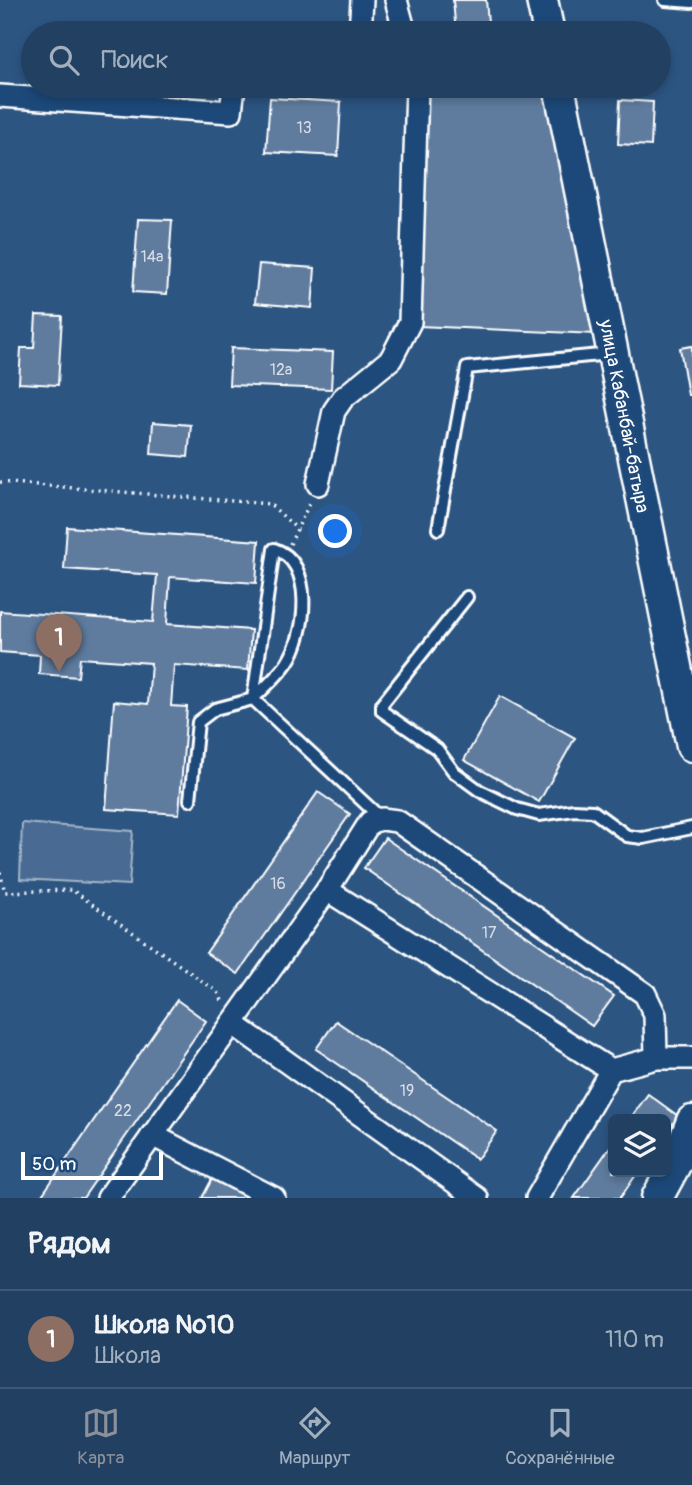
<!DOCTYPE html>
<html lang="ru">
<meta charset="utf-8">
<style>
:root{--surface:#214062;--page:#294768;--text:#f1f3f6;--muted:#a2afbe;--line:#3e5977;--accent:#8c9099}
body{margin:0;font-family:Pangolin,sans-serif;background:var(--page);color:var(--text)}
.controls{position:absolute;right:21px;bottom:21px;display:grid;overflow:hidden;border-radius:10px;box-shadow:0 4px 10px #0003}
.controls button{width:63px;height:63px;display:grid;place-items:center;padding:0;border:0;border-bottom:2px solid var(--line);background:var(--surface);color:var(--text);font:35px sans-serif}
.scale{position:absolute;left:21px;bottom:18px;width:142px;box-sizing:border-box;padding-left:7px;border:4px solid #fff;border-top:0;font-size:19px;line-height:24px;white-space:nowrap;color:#fff;-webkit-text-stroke:5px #1f4a7a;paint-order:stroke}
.you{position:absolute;left:336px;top:532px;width:24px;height:24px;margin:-18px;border:5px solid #fff;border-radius:50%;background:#1a73e8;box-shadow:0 0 0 10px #1a73e833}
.badge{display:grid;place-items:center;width:46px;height:46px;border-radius:50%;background:var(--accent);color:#fff;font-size:23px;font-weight:700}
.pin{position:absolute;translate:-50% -58px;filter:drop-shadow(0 2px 4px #0008)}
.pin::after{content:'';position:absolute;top:37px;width:24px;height:21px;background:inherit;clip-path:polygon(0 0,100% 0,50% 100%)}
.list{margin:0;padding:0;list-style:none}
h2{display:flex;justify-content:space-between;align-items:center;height:91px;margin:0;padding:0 28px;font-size:30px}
h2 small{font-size:23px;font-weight:400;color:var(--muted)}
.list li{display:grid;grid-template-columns:46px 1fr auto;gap:21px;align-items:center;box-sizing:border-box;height:98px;padding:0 28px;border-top:2px solid var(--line)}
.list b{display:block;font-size:26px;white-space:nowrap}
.list p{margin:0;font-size:23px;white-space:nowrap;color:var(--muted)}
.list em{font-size:23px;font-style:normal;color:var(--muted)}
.icon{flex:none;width:38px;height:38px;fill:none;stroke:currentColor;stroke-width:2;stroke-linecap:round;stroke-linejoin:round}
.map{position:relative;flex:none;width:692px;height:1198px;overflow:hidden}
.search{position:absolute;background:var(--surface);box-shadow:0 4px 10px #0003;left:21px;right:21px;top:21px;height:77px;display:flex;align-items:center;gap:18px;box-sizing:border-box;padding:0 24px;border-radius:38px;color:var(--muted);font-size:26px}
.sheet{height:189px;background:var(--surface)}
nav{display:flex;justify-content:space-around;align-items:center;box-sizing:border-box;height:98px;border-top:2px solid var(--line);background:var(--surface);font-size:19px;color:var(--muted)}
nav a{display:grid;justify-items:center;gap:4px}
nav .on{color:var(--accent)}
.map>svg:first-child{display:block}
.green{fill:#486b92;stroke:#a4b5c8;stroke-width:2}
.building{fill:#5e7c9f;stroke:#fff;stroke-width:2}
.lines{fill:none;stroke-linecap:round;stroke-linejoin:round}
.lane-casing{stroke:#fff;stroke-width:16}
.street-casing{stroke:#fff;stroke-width:26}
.secondary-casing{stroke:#fff;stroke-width:35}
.path{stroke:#fff;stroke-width:3.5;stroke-dasharray:2 5;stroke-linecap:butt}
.lane{stroke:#1f4a7a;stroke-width:10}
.street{stroke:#1f4a7a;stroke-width:21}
.secondary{stroke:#1f4a7a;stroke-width:30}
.labels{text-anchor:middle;stroke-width:7;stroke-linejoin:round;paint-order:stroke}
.number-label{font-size:16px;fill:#d7dee7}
.street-label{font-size:19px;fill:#fff;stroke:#1f4a7a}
</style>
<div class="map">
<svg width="692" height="1198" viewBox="0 0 692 1198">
<rect width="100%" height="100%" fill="#2c5582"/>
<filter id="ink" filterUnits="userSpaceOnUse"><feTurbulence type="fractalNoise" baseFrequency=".0143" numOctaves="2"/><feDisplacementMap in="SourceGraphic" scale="14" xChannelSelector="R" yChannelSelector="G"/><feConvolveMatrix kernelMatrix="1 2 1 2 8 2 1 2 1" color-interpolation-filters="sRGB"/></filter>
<g filter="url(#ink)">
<path class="green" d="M22 823 133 831 129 885 20 879Z"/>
<g class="building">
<path d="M453 0H486L489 33H456Z"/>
<path d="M426 86H549L596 334 419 326Z"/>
<path d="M270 98 341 102 338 156 266 152Z"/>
<path d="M620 100 653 102 651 146 618 144Z"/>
<path d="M138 219 172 220 167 294 133 292Z"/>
<path d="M259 264 315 268 312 308 255 303Z"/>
<path d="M36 315 62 316 58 385 19 383 21 348H34Z"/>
<path d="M692 346V395H688L680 348Z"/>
<path d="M231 348 333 352 331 389 229 385Z"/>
<path d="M153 422 191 425 188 457 151 454Z"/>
<path d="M67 527 259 541 256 583 170 577 167 624 251 630 248 670 174 665 171 706 187 707 179 814 106 809 114 701 148 704 151 663 80 658 78 677 39 674 40 655 0 652V611L153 622 157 575 64 569Z"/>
<path d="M500 696 575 738 539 802 464 760Z"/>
<path d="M318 792 350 814 238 974 206 953Z"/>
<path d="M385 838 614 996 592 1026 364 868Z"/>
<path d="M177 1000 206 1021 83 1198H40Z"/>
<path d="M336 1021 497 1131 477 1159 316 1049Z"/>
<path d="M648 1094 678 1116 666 1133V1119H630Z"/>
<path d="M613 1143V1172H638L620 1198H574Z"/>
<path d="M212 1179 249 1198H202Z"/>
</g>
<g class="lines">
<defs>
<g id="lane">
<path d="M665 0 692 2"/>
<path d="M438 529 467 368 610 354"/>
<path d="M274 549C315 561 307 634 287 663 278 676 264 688 253 699Z"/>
<path d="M467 597 382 704V711L437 749 454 772 480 791 517 809 539 815 574 810 593 811 627 836 643 838 692 828"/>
<path d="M190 800 198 722 215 709 253 699 382 819"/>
</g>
<g id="street">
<path d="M396 0 405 33"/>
<path d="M360 33 362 0"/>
<path d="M0 96 231 112 234 86"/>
<path d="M318 484 334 411 343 398 391 359 410 322 417 86"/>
<path d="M327 890 611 1070"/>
<path d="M232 1023 477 1198"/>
<path d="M152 1135 274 1198"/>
<path d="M108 1198 327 890 370 822 382 819 397 821 645 994 655 1015 656 1058"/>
<path d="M537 1198 611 1070 656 1058H692"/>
</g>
<g id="secondary">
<path d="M542 0 549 33"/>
<path d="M559 86 692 746"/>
<path d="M657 1198 676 1163 692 1121"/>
</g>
</defs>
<use href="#lane" class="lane-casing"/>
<use href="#street" class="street-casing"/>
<use href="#secondary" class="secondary-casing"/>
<g class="path">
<path d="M0 482 270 504 298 530"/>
<path d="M290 544 311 500"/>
<path d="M0 872 5 892 72 890 218 992 224 1005"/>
</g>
<use href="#lane" class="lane"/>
<use href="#street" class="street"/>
<use href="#secondary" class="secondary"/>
</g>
</g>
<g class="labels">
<g class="number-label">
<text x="304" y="133">13</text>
<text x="152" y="262">14а</text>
<text x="281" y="375">12а</text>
<text x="278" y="889">16</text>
<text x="489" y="938">17</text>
<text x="407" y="1096">19</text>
<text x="123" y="1116">22</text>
</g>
<g class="street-label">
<text transform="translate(625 416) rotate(79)" y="7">улица Кабанбай-батыра</text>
</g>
</g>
</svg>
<div class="controls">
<button><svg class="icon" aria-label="layers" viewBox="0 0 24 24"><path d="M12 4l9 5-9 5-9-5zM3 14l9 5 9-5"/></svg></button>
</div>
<div class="scale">50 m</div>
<div class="you"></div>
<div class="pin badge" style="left:59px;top:672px;background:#8d6e63">1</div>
<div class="search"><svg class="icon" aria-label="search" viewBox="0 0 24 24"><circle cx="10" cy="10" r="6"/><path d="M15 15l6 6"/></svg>Поиск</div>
</div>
<section class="sheet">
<h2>Рядом<small></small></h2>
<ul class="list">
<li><span class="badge" style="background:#8d6e63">1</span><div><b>Школа №10</b><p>Школа</p></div><em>110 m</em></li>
</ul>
</section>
<nav>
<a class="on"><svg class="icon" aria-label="map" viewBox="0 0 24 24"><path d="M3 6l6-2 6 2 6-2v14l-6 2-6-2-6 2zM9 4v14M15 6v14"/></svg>Карта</a>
<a><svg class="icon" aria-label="directions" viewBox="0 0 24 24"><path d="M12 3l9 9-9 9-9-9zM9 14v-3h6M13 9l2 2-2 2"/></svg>Маршрут</a>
<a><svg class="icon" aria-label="saved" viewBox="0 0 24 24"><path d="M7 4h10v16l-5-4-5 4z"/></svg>Сохранённые</a>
</nav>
